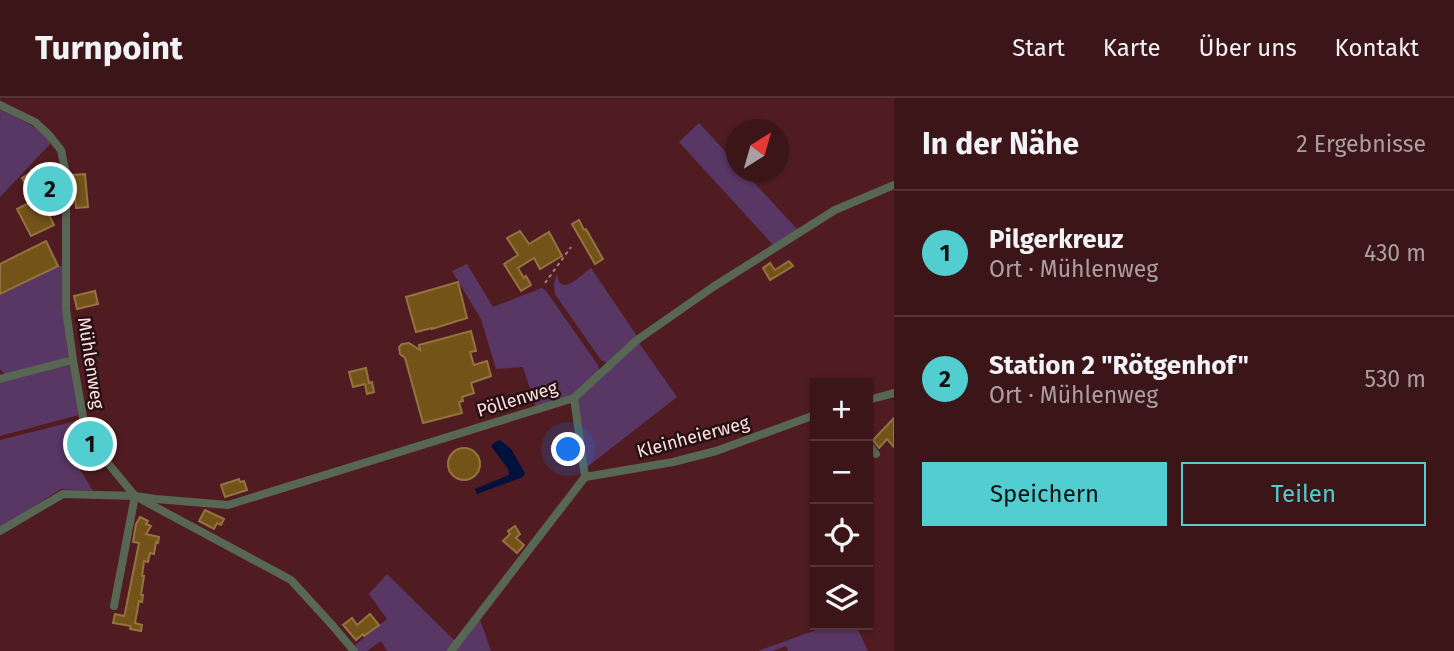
<!DOCTYPE html>
<html lang="de">
<meta charset="utf-8">
<style>
:root{--surface:#3c1519;--page:#472226;--text:#f1f3f6;--muted:#ac9fa2;--line:#553438;--accent:#52cdd0}
body{margin:0;font-family:"Fira Sans",sans-serif;background:var(--page);color:var(--text)}
.controls{position:absolute;right:21px;bottom:21px;display:grid;overflow:hidden;border-radius:0px;box-shadow:0 2px 5px #0004}
.controls button{width:63px;height:63px;display:grid;place-items:center;padding:0;border:0;border-bottom:2px solid var(--line);background:var(--surface);color:var(--text);font:35px sans-serif}
.compass{position:absolute;left:726px;top:21px;width:63px;height:63px;border-radius:50%;background:var(--surface);box-shadow:0 2px 5px #0004;rotate:37deg}
.you{position:absolute;left:569px;top:352px;width:24px;height:24px;margin:-18px;border:5px solid #fff;border-radius:50%;background:#1a73e8;box-shadow:0 0 0 10px #1a73e833}
.badge{display:grid;place-items:center;width:46px;height:46px;border-radius:50%;background:var(--accent);color:#111;font-size:23px;font-weight:700}
.pin{position:absolute;translate:-50% -50%;border:4px solid #fff;box-shadow:0 2px 7px #0006}
.list{margin:0;padding:0;list-style:none}
h2{display:flex;justify-content:space-between;align-items:center;height:91px;margin:0;padding:0 28px;font-size:30px}
h2 small{font-size:23px;font-weight:400;color:var(--muted)}
.list li{display:grid;grid-template-columns:46px 1fr auto;gap:21px;align-items:center;box-sizing:border-box;height:126px;padding:0 28px;border-top:2px solid var(--line)}
.list b{display:block;font-size:26px;white-space:nowrap}
.list p{margin:0;font-size:23px;white-space:nowrap;color:var(--muted)}
.list em{font-size:23px;font-style:normal;color:var(--muted)}
.actions{display:flex;gap:14px;padding:21px 28px}
.actions a{flex:1;padding:16px 0;border:2px solid var(--accent);border-radius:0px;text-align:center;font-size:24px;color:var(--accent)}
.actions .main{background:var(--accent);color:#111}
.icon{flex:none;width:38px;height:38px;fill:none;stroke:currentColor;stroke-width:2;stroke-linecap:round;stroke-linejoin:round}
.map{position:relative;flex:none;width:894px;height:553px;overflow:hidden}
header{display:flex;align-items:center;gap:42px;box-sizing:border-box;height:98px;padding:0 35px;background:var(--surface);border-bottom:2px solid var(--line)}
header strong{font-size:33px}
nav{display:flex;gap:38px;margin-inline-start:auto;font-size:24px}
main{display:flex}
aside{flex:1;background:var(--surface)}
.map>svg:first-child{display:block}
.green{fill:#593764}
.water{fill:#00123b}
.building{fill:#745319;stroke:#937340;stroke-width:2}
.lines{fill:none;stroke-linecap:round;stroke-linejoin:round}
.path{stroke:#a67e80;stroke-width:2;stroke-dasharray:3.5 3.5;stroke-linecap:butt}
.minor{stroke:#586753;stroke-width:8}
.labels{text-anchor:middle;stroke-width:5;stroke-linejoin:round;paint-order:stroke}
.street-label{font-size:18px;fill:#fee2e2;stroke:#271011}
</style>
<header>
<strong>Turnpoint</strong>
<nav><a>Start</a><a>Karte</a><a>Über uns</a><a>Kontakt</a></nav>
</header>
<main>
<div class="map">
<svg width="894" height="553" viewBox="0 0 894 553">
<rect width="100%" height="100%" fill="#501c21"/>
<g class="green">
<path d="M0 12C19 21 38 28 51 45L0 99Z"/>
<path d="M699 25 736 65V74H744L798 132 774 148 679 44Z"/>
<path d="M467 166 493 209 542 190 546 193 598 267 599 273 571 298 536 309 523 269 496 271 481 221 452 173Z"/>
<path d="M58 168H63L64 218 68 258 66 261 6 277 0 271V197Z"/>
<path d="M591 170 637 238 607 265 601 262 555 196 554 186 557 175C559 202 582 176 591 170Z"/>
<path d="M639 245 677 299 587 369 577 300Z"/>
<path d="M70 267 79 317 0 338V284Z"/>
<path d="M76 323 81 324 93 348 73 360 93 393 61 391 0 430V342Z"/>
<path d="M387 476 456 544 448 553H387L381 543 367 553H358L354 548 387 521 369 496Z"/>
<path d="M479 519 491 553H454Z"/>
<path d="M830 527H856L868 553H788L786 548 773 553H758Z"/>
</g>
<path class="water" d="M500 342 511 351 525 375 523 379 477 396 475 391 509 377 508 371 491 348 495 344Z"/>
<g class="building">
<path d="M46 66 52 78 34 87 54 127 31 138 17 111 35 102 22 80Z"/>
<path d="M85 76 88 109 76 110 73 77Z"/>
<path d="M579 122 584 132 586 131 603 161 595 166 572 126Z"/>
<path d="M520 133 529 146 549 134 562 158 540 171 534 160 518 170 524 180 526 178 531 187 521 193 504 166 518 157 507 140Z"/>
<path d="M46 143 58 168 0 196V166Z"/>
<path d="M789 163 793 168 770 182 763 170 770 165 775 172Z"/>
<path d="M458 184 467 220 432 231V230L416 234 406 199Z"/>
<path d="M95 193 98 206 77 211 74 198Z"/>
<path d="M471 233 476 253 470 254 474 267 487 263 491 278 471 285 474 295 462 299 463 303 459 304 462 315 423 325 405 260 400 256 399 249 402 246 409 245 420 252 419 247Z"/>
<path d="M366 270 369 285 372 284 374 294 367 296 365 286 353 289 349 274Z"/>
<path d="M894 320V349L887 341 879 350 873 342Z"/>
<circle cx="464" cy="366" r="16"/>
<path d="M239 381 240 384 244 383 247 392 225 399 221 387Z"/>
<path d="M205 412 224 421 221 427 217 425 214 431 199 423Z"/>
<path d="M140 419 148 423 146 426 151 428 146 436 159 439 158 445 156 444 154 456 150 455 148 464 144 463 142 478H144L141 497H143L142 504 139 503 135 525 142 527 141 533 130 531 131 528 113 525 115 516 124 518 125 515 139 445 133 444 136 426Z"/>
<path d="M515 428 520 436 516 440 524 447 517 455 503 443 510 436 508 433Z"/>
<path d="M370 516 379 527 364 538 363 536 356 542 343 527 352 520 357 527Z"/>
</g>
<g class="lines">
<path class="path" d="M545 185 571 149"/>
<g class="minor">
<path d="M0 7 35 24 49 37 61 52 66 76V211L73 262 83 319 102 358 135 398 291 482 333 528 354 553"/>
<path d="M0 281 73 262"/>
<path d="M574 300 585 379"/>
<path d="M868 302 894 295"/>
<path d="M868 346 876 356"/>
<path d="M0 433 63 396 135 398 156 401 228 407 574 300 637 242 713 189 835 112 894 87"/>
<path d="M114 508 135 398"/>
<path d="M451 553 585 379 673 364 716 353 815 317"/>
</g>
</g>
<g class="labels">
<g class="street-label">
<text transform="translate(91 265) rotate(81)" y="6">Mühlenweg</text>
<text transform="translate(517 301) rotate(-17)" y="6">Pöllenweg</text>
<text transform="translate(693 339) rotate(-15)" y="6">Kleinheierweg</text>
</g>
</g>
</svg>
<div class="controls">
<button>+</button>
<button>−</button>
<button><svg class="icon" aria-label="locate" viewBox="0 0 24 24"><circle cx="12" cy="12" r="6"/><path d="M12 2v4M12 18v4M2 12h4M18 12h4"/></svg></button>
<button><svg class="icon" aria-label="layers" viewBox="0 0 24 24"><path d="M12 4l9 5-9 5-9-5zM3 14l9 5 9-5"/></svg></button>
</div>
<svg class="compass" viewBox="-18 -18 36 36"><path d="M0-13l5 13h-10z" fill="#e53935"/><path d="M0 13l5-13h-10z" fill="#ac9fa2"/></svg>
<div class="you"></div>
<div class="pin badge" style="left:90px;top:346px">1</div>
<div class="pin badge" style="left:50px;top:91px">2</div>
</div>
<aside>
<h2>In der Nähe<small>2 Ergebnisse</small></h2>
<ul class="list">
<li><span class="badge">1</span><div><b>Pilgerkreuz</b><p>Ort · Mühlenweg</p></div><em>430 m</em></li>
<li><span class="badge">2</span><div><b>Station 2 &quot;Rötgenhof&quot;</b><p>Ort · Mühlenweg</p></div><em>530 m</em></li>
</ul>
<div class="actions"><a class="main">Speichern</a><a>Teilen</a></div>
</aside>
</main>
